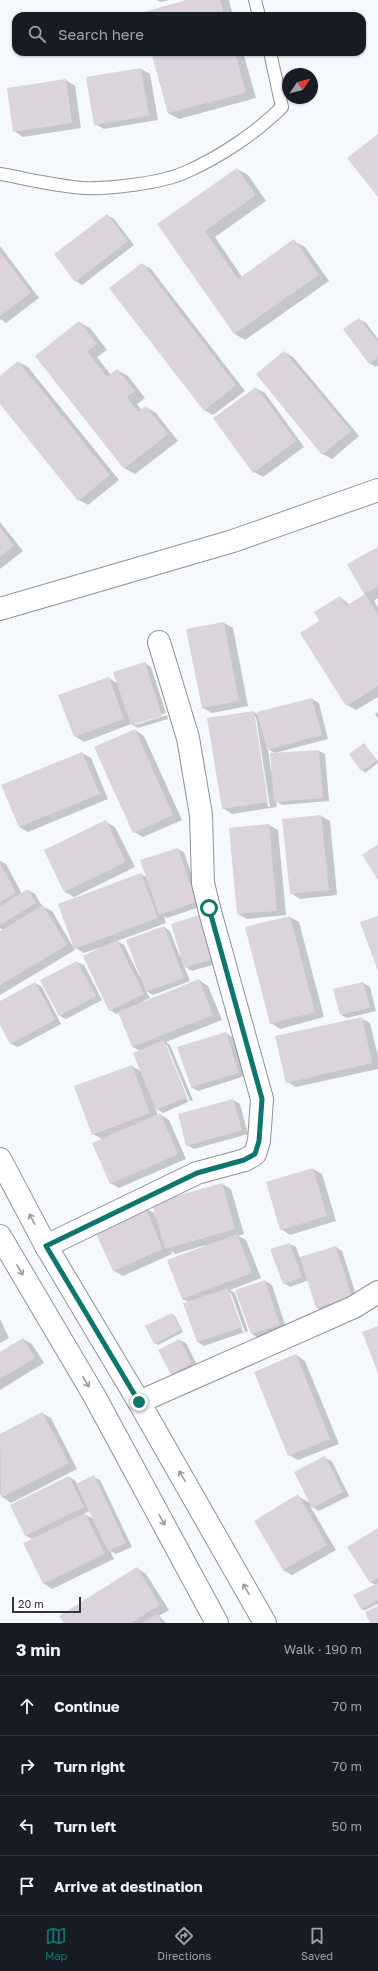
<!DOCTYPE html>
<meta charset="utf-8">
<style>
:root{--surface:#171b24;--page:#20242c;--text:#f1f3f6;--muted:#9ea1a6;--line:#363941;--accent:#0f766e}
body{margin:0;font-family:"Golos Text",sans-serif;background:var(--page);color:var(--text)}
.compass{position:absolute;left:282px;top:68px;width:36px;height:36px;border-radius:50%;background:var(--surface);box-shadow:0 1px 3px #0004;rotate:55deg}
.scale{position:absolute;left:12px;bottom:10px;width:69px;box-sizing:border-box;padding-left:4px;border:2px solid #333538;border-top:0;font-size:11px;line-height:14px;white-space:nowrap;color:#333538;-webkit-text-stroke:3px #fff;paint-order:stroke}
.stop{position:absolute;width:12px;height:12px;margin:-9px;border:3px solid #0f766e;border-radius:50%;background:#fff}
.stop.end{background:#0f766e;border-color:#fff;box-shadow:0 1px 4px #0008}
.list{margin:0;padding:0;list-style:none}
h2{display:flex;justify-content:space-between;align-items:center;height:52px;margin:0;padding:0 16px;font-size:17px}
h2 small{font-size:13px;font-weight:400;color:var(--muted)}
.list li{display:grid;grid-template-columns:26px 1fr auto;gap:12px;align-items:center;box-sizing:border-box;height:60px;padding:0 16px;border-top:1px solid var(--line)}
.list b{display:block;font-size:15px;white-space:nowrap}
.list em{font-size:13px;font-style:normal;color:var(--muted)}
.icon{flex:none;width:22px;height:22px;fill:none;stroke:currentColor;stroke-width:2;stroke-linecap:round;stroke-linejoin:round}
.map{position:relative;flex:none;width:378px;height:1623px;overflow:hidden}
.search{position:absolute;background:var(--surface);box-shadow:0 1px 3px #0004;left:12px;right:12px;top:12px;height:44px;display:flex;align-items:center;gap:10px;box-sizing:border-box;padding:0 14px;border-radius:12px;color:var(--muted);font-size:15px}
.sheet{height:292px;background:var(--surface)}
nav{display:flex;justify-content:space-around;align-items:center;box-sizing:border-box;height:56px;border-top:1px solid var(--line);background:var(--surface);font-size:11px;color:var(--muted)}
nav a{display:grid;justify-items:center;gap:2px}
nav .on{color:var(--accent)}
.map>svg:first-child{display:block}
.shadow{fill:#0003;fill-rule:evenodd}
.building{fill:#dbd4dd}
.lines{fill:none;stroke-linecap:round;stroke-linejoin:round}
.lane-casing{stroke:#8e919a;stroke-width:14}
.street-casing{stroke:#8e919a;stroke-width:24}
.primary-casing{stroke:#8e919a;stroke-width:24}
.lane{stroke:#fff;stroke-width:12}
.street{stroke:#fff;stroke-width:22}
.primary{stroke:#fff;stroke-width:22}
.oneway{stroke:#999a9c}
.route{stroke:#0f766e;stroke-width:5}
</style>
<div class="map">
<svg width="378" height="1623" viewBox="0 0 378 1623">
<rect width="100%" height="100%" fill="#f5f8fd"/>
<g class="shadow">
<path d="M157 0H170L160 2Z"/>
<path d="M190 0H229L233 16H142Z"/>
<path d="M152 52H243L256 98 179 119 168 113Z"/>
<path d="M141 69 150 74 158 120 104 129 95 124Z"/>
<path d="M66 80 75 86 81 128 23 137 14 131Z"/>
<path d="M237 169 248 175 266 201 215 237 242 277 294 241 305 247 329 281 245 340 235 334 158 224Z"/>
<path d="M107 215 114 219 134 245 82 285 76 281Z"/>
<path d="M0 246 39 298 6 323 0 319Z"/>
<path d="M142 264 151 269 245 391 213 415 204 410Z"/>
<path d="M359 319 366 323 378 339V365L376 367 369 363Z"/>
<path d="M79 322 90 328 107 350 97 357 111 375 117 370 128 376 145 398 137 404 142 410 146 407 156 413 178 441 135 474 124 468 36 356Z"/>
<path d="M284 352 293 357 359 436 332 459 323 454Z"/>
<path d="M18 362 28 367 119 480 88 505 79 500 0 402V377Z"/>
<path d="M256 388 265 393 304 447 263 477 254 472Z"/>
<path d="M0 522 23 551 0 569Z"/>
<path d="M378 548V598L374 601 378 607V697L356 710 347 705 321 621 340 597 350 605 366 595 364 594Z"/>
<path d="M224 623 233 628 248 706 212 713 203 708Z"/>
<path d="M145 663 151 667 166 713 135 723V725L167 715 168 719 138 728 131 724 84 742 75 736 109 678 118 684Z"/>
<path d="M312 699 319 703 328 739 275 753 268 749 271 771 319 751 325 754 329 801 282 805 276 801 277 807 232 814 223 808 254 712 259 715ZM254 717H256L270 807H268Z"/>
<path d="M378 712V719L375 714Z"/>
<path d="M135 730 144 736 182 820 143 837 134 832Z"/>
<path d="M364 744 378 761V763L365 773 350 754Z"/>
<path d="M82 753 91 758 108 799 28 832 19 827Z"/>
<path d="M321 816 330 821 337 895 300 899 291 893Z"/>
<path d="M106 822 115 827 135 867 74 897 65 892Z"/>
<path d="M269 825 278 830 286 915 247 919 238 914Z"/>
<path d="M177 849 184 852 202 906 167 918 164 916 166 923 117 941 124 945 140 977 164 927 170 931 180 957 199 916 206 920 219 963 192 971 184 966 190 981 153 995 146 991 150 998 143 1001 144 1002 199 980 208 986 222 1020 166 1042 170 1045 193 1100 163 1113 155 1108 158 1115 160 1114 169 1120 186 1159 119 1188 110 1183 102 1139 93 1134 132 1066 141 1071 140 1051 133 1047 119 1013 116 1014 110 1010 102 947 84 953 74 947 141 874 148 878ZM165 1045H167L190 1101 188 1102Z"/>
<path d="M0 861 6 864 22 894 28 890 35 894 42 906 52 911 75 950 0 995V932L3 930 0 928Z"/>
<path d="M290 917 299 922 324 1017 280 1029 271 1023Z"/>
<path d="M77 962 84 965 102 1000 66 1019 60 1016Z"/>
<path d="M35 983 42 987 61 1024 18 1047 11 1044 0 1022V1002Z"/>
<path d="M363 983 370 987 376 1011 347 1018 341 1015Z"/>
<path d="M361 1018 370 1023 378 1056V1069L296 1087 287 1082Z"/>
<path d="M226 1033 232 1037 245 1076 198 1091 191 1087Z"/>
<path d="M233 1100 240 1104 248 1134 194 1149 187 1145Z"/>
<path d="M313 1169 322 1174 336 1221 290 1235 281 1229Z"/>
<path d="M222 1184 231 1189 244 1234 238 1236 246 1240 261 1278 230 1290 235 1293 248 1331 204 1346 198 1342 184 1304 189 1302 182 1299 206 1245 175 1254 171 1251 172 1254 123 1276 114 1271 96 1230 145 1208 154 1213 156 1218ZM229 1293H231L245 1332H243Z"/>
<path d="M290 1244 296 1247 300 1258 336 1247 342 1251 358 1301 324 1311 317 1308 309 1280 290 1287 284 1283Z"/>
<path d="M265 1281 272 1285 286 1328 258 1338 252 1334Z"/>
<path d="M172 1314 175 1316 183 1332 158 1345 155 1343Z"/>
<path d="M0 1319 9 1338 0 1343Z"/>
<path d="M23 1339 32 1344 44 1363 0 1390V1353Z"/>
<path d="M179 1340 186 1343 198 1367 178 1378 172 1374Z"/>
<path d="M296 1355 305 1361 339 1444 298 1460 289 1455Z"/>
<path d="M42 1413 51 1418 77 1469 11 1503 2 1497 0 1494V1435Z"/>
<path d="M325 1458 332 1461 349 1496 319 1511 310 1506 336 1550 292 1575 283 1570 298 1496 310 1503Z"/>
<path d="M69 1477 76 1481 77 1485 94 1477 100 1480 132 1547 116 1554 110 1551 114 1559 52 1589 43 1583 32 1539 25 1535ZM90 1511 94 1519 84 1514Z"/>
<path d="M378 1529V1604L365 1610 361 1609 376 1585 370 1582Z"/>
<path d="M137 1568 146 1574 169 1610 159 1616 166 1623H65Z"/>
</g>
<g class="building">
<path d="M186 0H220L225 16H141L140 13Z"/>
<path d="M151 52H235L246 93 168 113Z"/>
<path d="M141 68 149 116 94 125 86 77Z"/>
<path d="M66 79 72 123 13 132 7 88Z"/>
<path d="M378 134V197L347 158Z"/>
<path d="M237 168 256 195 205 231 238 279 294 239 319 275 234 334 157 224Z"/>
<path d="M107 214 128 241 75 282 54 254Z"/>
<path d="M0 252 31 293 0 316Z"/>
<path d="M142 263 236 385 204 411 109 288Z"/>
<path d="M359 318 378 342V357L369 364 343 329Z"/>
<path d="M79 321 97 344 87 351 107 377 117 369 135 391 127 397 138 412 146 406 168 434 124 469 35 356Z"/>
<path d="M284 351 351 431 322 455 256 374Z"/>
<path d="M18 361 110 475 78 501 0 404V376Z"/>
<path d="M256 387 296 441 253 473 213 418Z"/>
<path d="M0 527 14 545 0 557Z"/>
<path d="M378 547V587L364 594 347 564Z"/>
<path d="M365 594 378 615V686L346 706 300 633 319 621 314 612 340 596 346 606Z"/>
<path d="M224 622 239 701 202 708 186 629Z"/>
<path d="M145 662 162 716 131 725 113 672Z"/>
<path d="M109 677 124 719 74 737 58 695Z"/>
<path d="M312 698 322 735 267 750 257 712Z"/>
<path d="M254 711 268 802 222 809 207 718Z"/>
<path d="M135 729 173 815 133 833 94 747Z"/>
<path d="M364 743 377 761 361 771 349 754Z"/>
<path d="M319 750 323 798 274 802 270 753Z"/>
<path d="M82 752 100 794 19 827 1 785Z"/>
<path d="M321 815 329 890 290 894 282 819Z"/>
<path d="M106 820 126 862 64 892 44 850Z"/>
<path d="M269 824 277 911 237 914 229 828Z"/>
<path d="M378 844V880L362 855Z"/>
<path d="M178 848 196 902 159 915 140 860Z"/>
<path d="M0 863 16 893 0 902Z"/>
<path d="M141 873 158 918 74 949 58 904Z"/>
<path d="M28 889 36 903 0 925V906Z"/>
<path d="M43 905 67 945 0 985V931Z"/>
<path d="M199 915 213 959 184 968 171 924Z"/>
<path d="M290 916 315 1012 270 1024 245 927Z"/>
<path d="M378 916V971L360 922Z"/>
<path d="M164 926 184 978 146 992 126 940Z"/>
<path d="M117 940 144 994 109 1011 83 956Z"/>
<path d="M77 961 96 996 59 1016 40 980Z"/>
<path d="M199 979 213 1015 132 1047 118 1012Z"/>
<path d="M35 982 55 1020 10 1044 0 1025V1001Z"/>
<path d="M363 982 370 1008 340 1015 333 989Z"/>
<path d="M362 1017 372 1063 286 1083 275 1036Z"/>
<path d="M226 1032 239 1073 191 1087 177 1047Z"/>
<path d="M164 1040 187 1097 156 1110 133 1053Z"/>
<path d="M132 1065 150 1113 92 1135 74 1086Z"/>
<path d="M233 1099 242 1130 186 1146 178 1114Z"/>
<path d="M160 1113 178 1154 110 1184 92 1143Z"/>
<path d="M313 1168 327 1216 280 1230 266 1182Z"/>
<path d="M222 1183 235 1229 165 1249 152 1203Z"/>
<path d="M145 1207 163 1249 113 1271 94 1229Z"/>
<path d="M237 1234 252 1273 182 1299 167 1260Z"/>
<path d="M290 1243 302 1277 283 1284 270 1249Z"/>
<path d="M336 1246 352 1297 316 1308 300 1257Z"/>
<path d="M265 1280 280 1325 251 1334 235 1290Z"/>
<path d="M228 1288 242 1327 197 1342 183 1303Z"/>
<path d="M172 1313 181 1330 154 1344 145 1326Z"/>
<path d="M378 1326V1373L362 1332Z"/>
<path d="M23 1338 35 1358 0 1379V1352Z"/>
<path d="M179 1339 192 1363 171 1375 158 1350Z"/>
<path d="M296 1354 330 1439 288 1456 254 1372Z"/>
<path d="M42 1412 69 1463 1 1498 0 1434Z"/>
<path d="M325 1456 343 1492 312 1508 294 1472Z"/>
<path d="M94 1475 126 1543 108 1551 76 1484Z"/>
<path d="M69 1476 84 1507 25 1536 10 1505Z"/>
<path d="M298 1494 327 1545 283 1570 254 1521Z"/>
<path d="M85 1513 105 1554 43 1584 23 1543Z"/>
<path d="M378 1528V1578L370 1583 347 1547Z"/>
<path d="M137 1567 160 1605 131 1623H64L59 1616Z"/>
<path d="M378 1583V1600L361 1609 353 1595Z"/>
<path d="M378 1606V1623H370L365 1612Z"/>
<path d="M157 1614 162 1623H142Z"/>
</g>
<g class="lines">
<defs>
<g id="lane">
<path d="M255 0 259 16"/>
<path d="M0 174C28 179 57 186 84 188 111 189 162 183 186 172 220 157 256 133 282 107L270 52"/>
</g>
<g id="street">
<path d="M0 609 233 541 378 490"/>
<path d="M46 1246 197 1173 245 1160 255 1154 259 1141 262 1099 209 908 203 883 201 815 188 738 159 642"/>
<path d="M139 1402 354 1307 378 1292"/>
</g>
<g id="primary">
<path d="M0 1159 46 1246 139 1402 265 1623"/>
<path d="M0 1236 95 1397 217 1623"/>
</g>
</defs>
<use href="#lane" class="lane-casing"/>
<use href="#street" class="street-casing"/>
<use href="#primary" class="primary-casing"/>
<use href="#lane" class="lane"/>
<use href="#street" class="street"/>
<use href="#primary" class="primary"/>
</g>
<defs><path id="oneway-shaft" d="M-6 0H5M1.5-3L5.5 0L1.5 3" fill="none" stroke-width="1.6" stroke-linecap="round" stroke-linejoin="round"/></defs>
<g class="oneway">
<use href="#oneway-shaft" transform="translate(32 1219) rotate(-118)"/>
<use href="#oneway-shaft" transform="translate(20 1270) rotate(59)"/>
<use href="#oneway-shaft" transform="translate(86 1382) rotate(59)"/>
<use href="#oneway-shaft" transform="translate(182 1476) rotate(-120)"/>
<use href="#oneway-shaft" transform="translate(162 1520) rotate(62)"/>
<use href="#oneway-shaft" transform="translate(246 1589) rotate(-120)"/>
</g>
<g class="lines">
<path class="route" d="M139 1402 46 1246 197 1173 244 1160 255 1154 259 1141 262 1099 209 908"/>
</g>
</svg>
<svg class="compass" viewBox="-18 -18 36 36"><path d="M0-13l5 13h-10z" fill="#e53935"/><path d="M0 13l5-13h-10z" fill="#9ea1a6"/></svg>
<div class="scale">20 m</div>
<div class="stop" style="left:209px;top:908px"></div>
<div class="stop end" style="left:139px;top:1402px"></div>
<div class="search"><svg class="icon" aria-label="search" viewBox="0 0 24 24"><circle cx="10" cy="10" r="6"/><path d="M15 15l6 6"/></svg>Search here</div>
</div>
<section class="sheet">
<h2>3 min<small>Walk · 190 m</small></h2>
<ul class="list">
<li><svg class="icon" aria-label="ahead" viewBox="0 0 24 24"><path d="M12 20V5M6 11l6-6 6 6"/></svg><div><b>Continue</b></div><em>70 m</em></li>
<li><svg class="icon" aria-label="right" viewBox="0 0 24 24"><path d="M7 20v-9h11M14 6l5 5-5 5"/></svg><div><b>Turn right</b></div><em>70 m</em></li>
<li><svg class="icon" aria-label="left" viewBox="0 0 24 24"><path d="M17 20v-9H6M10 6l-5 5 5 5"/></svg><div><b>Turn left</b></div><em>50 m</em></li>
<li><svg class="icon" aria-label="arrive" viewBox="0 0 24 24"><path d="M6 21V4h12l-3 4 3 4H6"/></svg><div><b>Arrive at destination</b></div></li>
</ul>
</section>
<nav>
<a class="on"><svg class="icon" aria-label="map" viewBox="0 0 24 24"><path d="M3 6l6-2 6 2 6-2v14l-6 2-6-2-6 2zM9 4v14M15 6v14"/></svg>Map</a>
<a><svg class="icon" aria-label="directions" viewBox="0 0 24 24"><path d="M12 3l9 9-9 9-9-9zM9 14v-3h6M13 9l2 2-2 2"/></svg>Directions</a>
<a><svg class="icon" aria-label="saved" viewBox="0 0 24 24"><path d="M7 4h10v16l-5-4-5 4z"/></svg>Saved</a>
</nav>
